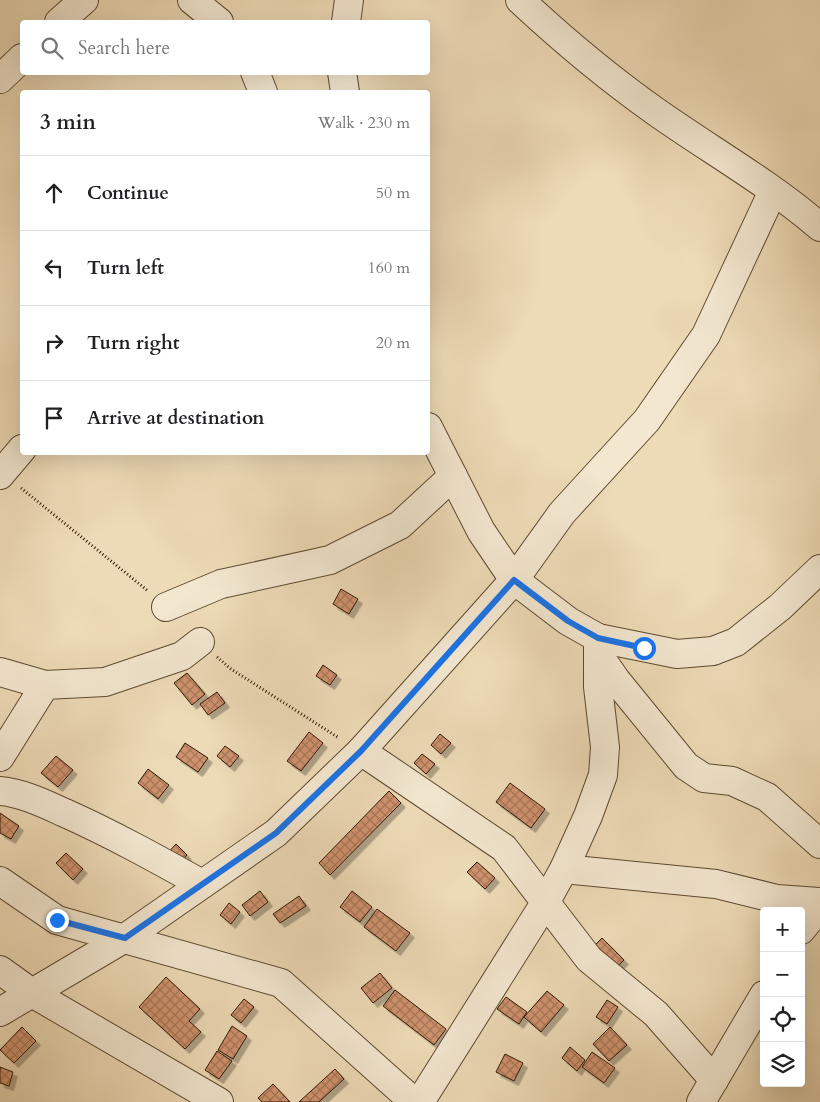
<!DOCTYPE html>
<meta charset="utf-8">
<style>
:root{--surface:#fff;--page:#f6f6f6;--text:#202124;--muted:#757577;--line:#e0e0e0}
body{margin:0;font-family:Cardo,serif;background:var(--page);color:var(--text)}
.controls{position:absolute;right:15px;bottom:15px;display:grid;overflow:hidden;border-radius:5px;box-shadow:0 5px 20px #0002}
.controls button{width:45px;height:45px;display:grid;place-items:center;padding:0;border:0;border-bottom:1px solid var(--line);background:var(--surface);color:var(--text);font:25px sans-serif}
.stop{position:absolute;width:15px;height:15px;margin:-11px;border:4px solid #1a73e8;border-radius:50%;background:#fff}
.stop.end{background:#1a73e8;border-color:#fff;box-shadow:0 1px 5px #0008}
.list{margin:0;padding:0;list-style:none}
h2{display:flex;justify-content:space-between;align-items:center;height:65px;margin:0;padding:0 20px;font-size:21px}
h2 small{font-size:16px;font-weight:400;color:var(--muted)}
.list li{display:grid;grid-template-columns:32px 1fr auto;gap:15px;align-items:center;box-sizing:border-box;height:75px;padding:0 20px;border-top:1px solid var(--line)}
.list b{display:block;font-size:19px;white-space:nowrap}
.list em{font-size:16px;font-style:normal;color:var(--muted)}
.icon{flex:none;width:28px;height:28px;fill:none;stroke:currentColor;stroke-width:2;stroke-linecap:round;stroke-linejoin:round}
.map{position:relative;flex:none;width:820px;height:1102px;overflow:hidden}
.search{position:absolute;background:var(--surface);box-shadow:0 5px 20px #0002;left:20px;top:20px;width:410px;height:55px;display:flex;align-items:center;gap:12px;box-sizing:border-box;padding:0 18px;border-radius:5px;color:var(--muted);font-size:19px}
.panel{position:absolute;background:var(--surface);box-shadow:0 5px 20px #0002;left:20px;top:90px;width:410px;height:365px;border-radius:5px}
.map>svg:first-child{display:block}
.building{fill:url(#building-cross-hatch);stroke:#2f1a04;filter:url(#shadow)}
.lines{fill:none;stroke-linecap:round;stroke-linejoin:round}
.minor-casing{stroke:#5e4a30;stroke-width:30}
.path{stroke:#2f1a04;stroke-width:3;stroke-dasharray:1 2.5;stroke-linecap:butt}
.minor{stroke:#f3e7d0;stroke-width:28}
.route{stroke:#1a73e8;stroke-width:6}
</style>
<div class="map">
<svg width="820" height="1102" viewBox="0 0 820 1102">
<defs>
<pattern id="building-cross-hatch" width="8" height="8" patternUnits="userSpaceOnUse" patternTransform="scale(1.25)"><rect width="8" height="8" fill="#cf926e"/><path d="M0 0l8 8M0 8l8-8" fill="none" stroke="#a87658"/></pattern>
<filter id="shadow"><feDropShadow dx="4.5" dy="4.5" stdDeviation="0" flood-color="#0004"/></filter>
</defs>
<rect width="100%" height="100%" fill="#eddab6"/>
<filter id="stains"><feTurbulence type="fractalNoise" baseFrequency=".004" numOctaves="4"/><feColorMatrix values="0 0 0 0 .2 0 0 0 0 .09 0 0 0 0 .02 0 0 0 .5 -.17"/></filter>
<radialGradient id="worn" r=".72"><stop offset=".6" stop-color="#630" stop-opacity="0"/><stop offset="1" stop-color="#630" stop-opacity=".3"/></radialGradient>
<g class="building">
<path d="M341 589 358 599 349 614 333 604Z"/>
<path d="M323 665 337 675 330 685 316 676Z"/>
<path d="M187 673 205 694 192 705 174 683Z"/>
<path d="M217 692 225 703 208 715 200 704Z"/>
<path d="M309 732 323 743 301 771 287 761Z"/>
<path d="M440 734 451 743 441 754 431 745Z"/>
<path d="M185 743 208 758 198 772 176 757Z"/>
<path d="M225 746 239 756 230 767 217 756Z"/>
<path d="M422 754 435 764 426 774 414 763Z"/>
<path d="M56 756 73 770 58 787 41 773Z"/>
<path d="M148 769 169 785 158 799 138 783Z"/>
<path d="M510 783 545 809 531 828 496 802Z"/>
<path d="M389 791 401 803 330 875 319 863Z"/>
<path d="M0 813 19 826 11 839 0 833Z"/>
<path d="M176 844 187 855 177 866 166 855Z"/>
<path d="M66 853 83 869 73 880 56 863Z"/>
<path d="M477 862 495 878 485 889 467 872Z"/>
<path d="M260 891 268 902 250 916 242 905Z"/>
<path d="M352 891 372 907 360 922 340 907Z"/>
<path d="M299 896 306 906 280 923 273 914Z"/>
<path d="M229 903 240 912 231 924 220 915Z"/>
<path d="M377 909 410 933 396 951 364 927Z"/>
<path d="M602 938 624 960 614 970 592 948Z"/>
<path d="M380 973 392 988 373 1003 361 988Z"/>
<path d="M166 977 200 1009 189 1021 201 1032 185 1049 139 1007Z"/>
<path d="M395 990 446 1029 434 1045 383 1006Z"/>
<path d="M547 991 564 1005 541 1032 524 1017Z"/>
<path d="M506 997 527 1012 519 1024 497 1009Z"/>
<path d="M244 999 254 1007 241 1023 231 1015Z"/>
<path d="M607 1000 618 1007 607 1024 596 1017Z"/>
<path d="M232 1026 247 1036 233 1059 218 1050Z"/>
<path d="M22 1027 36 1041 14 1063 0 1050Z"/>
<path d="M610 1027 627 1045 609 1061 593 1044Z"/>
<path d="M570 1047 585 1060 577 1071 562 1058Z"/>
<path d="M217 1051 232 1061 219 1079 205 1070Z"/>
<path d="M592 1052 615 1068 604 1083 582 1067Z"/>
<path d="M505 1054 523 1063 514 1081 496 1072Z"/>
<path d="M0 1067 13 1072 9 1086 0 1083Z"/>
<path d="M335 1069 344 1079 319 1102H299Z"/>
<path d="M273 1084 290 1102H262L258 1098Z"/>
</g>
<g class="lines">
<defs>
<g id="minor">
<path d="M192 0 219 22"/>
<path d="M520 0C563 40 607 77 655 111 710 150 769 183 820 227"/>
<path d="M59 22 84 0"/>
<path d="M346 22 349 0"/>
<path d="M255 72 263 92"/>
<path d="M342 72 345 92"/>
<path d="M0 79 22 58"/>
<path d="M428 427 481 531 514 580 568 621 598 638 677 654 713 651 736 642 780 607 820 569"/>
<path d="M0 475 22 449"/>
<path d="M166 607 221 584 330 560 400 525 453 476"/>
<path d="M598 654 616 680 686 766 704 778 732 781 767 797 820 844"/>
<path d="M0 672 45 685 105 682 182 656 200 642"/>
<path d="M361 751 504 848 589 959 656 1014 714 1080"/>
<path d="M0 757 45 685"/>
<path d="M0 791C23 793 45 804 65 813 112 834 157 859 202 884"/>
<path d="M564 869 716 884 777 899 820 902"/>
<path d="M0 881 57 920 281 983 414 1102"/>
<path d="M801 930 820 907"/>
<path d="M0 970 32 993 219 1102"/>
<path d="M0 1012 125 938 276 833 361 751 514 580 562 513 647 420 706 335 773 191"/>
<path d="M420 1102 545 903 564 869 588 816 603 775 605 747 598 687V638"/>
<path d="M701 1102 764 995"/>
</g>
</defs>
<use href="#minor" class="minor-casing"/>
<g class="path">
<path d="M21 488 148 591"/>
<path d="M217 657 231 669 339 738"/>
</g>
<use href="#minor" class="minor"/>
</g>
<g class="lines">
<path class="route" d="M57 920 125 938 276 833 361 751 514 580 568 621 598 638 644 648"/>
</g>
<rect width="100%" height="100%" filter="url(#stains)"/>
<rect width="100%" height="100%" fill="url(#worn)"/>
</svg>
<div class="controls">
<button>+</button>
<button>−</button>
<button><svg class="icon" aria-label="locate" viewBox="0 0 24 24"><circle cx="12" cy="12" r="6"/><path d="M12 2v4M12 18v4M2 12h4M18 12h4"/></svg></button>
<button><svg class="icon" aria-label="layers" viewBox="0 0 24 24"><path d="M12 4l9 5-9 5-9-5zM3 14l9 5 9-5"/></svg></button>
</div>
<div class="stop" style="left:644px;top:648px"></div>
<div class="stop end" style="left:57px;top:920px"></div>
<div class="search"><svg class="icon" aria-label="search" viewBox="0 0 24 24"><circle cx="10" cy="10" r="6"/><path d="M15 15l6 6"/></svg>Search here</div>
<section class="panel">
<h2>3 min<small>Walk · 230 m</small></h2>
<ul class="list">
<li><svg class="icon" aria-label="ahead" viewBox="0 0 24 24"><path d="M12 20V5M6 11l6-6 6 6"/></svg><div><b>Continue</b></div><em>50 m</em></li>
<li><svg class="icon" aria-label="left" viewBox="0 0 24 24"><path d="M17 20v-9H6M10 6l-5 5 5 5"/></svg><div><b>Turn left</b></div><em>160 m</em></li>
<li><svg class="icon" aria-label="right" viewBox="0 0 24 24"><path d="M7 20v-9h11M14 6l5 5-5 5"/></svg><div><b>Turn right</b></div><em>20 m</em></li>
<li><svg class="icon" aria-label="arrive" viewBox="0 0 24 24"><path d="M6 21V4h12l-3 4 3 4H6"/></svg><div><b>Arrive at destination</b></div></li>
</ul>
</section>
</div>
